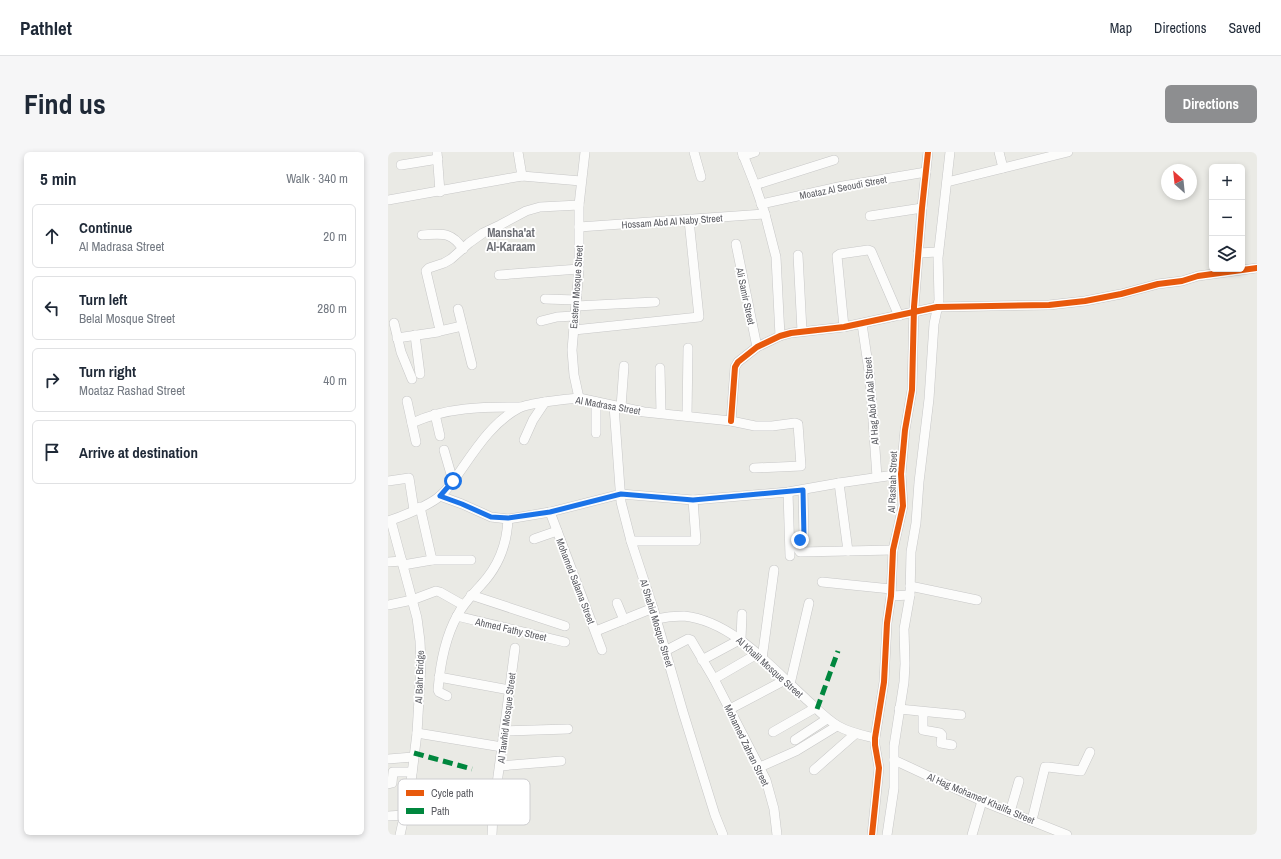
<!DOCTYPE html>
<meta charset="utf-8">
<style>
:root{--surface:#fff;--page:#f6f6f7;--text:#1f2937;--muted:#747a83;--line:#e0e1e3;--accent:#8d8e90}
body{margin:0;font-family:"Archivo Narrow",sans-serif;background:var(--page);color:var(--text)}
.controls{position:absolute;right:12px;top:12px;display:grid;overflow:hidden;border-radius:6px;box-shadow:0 2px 6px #0003}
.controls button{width:36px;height:36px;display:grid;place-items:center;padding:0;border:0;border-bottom:1px solid var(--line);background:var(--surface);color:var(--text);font:20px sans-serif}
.compass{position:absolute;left:773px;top:12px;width:36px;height:36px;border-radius:50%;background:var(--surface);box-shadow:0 2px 6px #0003;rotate:333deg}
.stop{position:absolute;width:12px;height:12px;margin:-9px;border:3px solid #1a73e8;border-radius:50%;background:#fff}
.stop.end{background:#1a73e8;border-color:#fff;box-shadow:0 1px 4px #0008}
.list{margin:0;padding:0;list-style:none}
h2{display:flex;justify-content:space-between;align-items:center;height:52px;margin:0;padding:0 16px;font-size:17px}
h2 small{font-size:13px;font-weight:400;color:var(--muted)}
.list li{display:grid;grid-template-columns:26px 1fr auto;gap:12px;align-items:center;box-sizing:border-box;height:64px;margin:0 8px 8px;padding:0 8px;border:1px solid var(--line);border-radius:6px}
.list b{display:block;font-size:15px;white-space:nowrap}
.list p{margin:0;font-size:13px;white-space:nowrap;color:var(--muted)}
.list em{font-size:13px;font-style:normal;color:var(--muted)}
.icon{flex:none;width:22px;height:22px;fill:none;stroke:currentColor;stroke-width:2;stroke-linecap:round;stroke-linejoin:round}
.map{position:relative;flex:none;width:869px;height:683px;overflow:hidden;border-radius:6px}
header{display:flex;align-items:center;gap:24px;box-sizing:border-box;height:56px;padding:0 20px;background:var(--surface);border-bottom:1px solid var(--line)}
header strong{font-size:19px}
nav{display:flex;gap:22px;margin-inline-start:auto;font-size:14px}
.intro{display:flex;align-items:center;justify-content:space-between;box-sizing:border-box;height:96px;padding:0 24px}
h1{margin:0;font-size:28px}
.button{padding:10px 18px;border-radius:6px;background:var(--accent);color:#fff;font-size:14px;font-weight:700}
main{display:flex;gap:24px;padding:0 24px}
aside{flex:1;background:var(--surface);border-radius:6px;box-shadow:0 2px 6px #0003}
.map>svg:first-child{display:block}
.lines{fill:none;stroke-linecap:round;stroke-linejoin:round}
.street-casing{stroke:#c7c7c7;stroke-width:10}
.street{stroke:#fcfcfb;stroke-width:9}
.quiet{stroke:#00873e;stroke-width:5;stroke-dasharray:10 5;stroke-linecap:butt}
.cycleway-casing{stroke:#fff;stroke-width:8}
.cycleway{stroke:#e8590c;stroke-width:6}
.route{stroke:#1a73e8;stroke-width:5}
.labels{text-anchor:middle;stroke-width:3.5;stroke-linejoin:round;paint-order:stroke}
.street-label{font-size:10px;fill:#5b5c62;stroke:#fff}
.quarter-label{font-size:12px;font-weight:bold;fill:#6c6e74;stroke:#fff}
.key{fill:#fff;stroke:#ceced0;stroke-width:1}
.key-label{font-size:11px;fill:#5b5c62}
</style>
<header>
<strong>Pathlet</strong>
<nav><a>Map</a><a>Directions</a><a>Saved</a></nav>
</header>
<div class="intro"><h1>Find us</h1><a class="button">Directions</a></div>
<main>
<aside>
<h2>5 min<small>Walk · 340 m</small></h2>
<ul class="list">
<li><svg class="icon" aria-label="ahead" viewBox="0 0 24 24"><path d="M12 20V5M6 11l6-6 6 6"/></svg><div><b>Continue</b><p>Al Madrasa Street</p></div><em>20 m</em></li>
<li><svg class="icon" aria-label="left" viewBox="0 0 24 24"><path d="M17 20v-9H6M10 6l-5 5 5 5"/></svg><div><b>Turn left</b><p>Belal Mosque Street</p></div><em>280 m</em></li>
<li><svg class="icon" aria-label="right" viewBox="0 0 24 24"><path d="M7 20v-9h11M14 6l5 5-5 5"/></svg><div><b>Turn right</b><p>Moataz Rashad Street</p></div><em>40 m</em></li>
<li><svg class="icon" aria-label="arrive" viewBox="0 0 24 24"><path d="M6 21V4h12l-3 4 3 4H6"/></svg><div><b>Arrive at destination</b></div></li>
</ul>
</aside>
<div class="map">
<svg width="869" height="683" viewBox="0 0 869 683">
<rect width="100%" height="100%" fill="#eaeae5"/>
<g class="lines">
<defs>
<g id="street">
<path d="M49 0 52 40"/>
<path d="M130 0 134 24"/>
<path d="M306 0 313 25"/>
<path d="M354 0 367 33 377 62 388 105 392 184"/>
<path d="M611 0 615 16"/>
<path d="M355 4 367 0"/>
<path d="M13 13 50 7"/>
<path d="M559 30 680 0"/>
<path d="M367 33 446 8"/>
<path d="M0 48 134 24 193 29"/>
<path d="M373 52 455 34 538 20"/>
<path d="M482 64 534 56"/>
<path d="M191 75 377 62"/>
<path d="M34 83C54 82 63 79 75 97"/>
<path d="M348 92 369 195"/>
<path d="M530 101 550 100"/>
<path d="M410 103 414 179"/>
<path d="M111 123 191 117"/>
<path d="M157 147 189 148"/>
<path d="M188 154 267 150"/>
<path d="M70 157 84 213"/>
<path d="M153 169 169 165 186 164"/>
<path d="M6 171 13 200 24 227"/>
<path d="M474 172 482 226 489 325"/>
<path d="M456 175 449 104 452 102 480 98 483 99 511 164"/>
<path d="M186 178 311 165 301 68"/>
<path d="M52 179 74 174"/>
<path d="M27 183 32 222"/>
<path d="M9 186 50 180 52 178 38 119 41 116 56 111 63 107 81 91 95 81 112 73 138 59 152 55 191 53"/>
<path d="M272 216 273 261"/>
<path d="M191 246 186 223 184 198 191 117V53L197 0"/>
<path d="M19 249 28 290"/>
<path d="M226 254 233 350 243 389 265 456 295 560 327 663 335 683"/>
<path d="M233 255 236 214"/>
<path d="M47 262 52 284"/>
<path d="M299 264 300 196"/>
<path d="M343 269 347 215 350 210 369 195 392 184 403 181 456 175 549 155 661 153 697 149 733 142 770 132 794 129 810 124 869 116"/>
<path d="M24 271C59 255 94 255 132 255"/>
<path d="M208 281V250"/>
<path d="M136 288 145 268 157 250"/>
<path d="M56 298 65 329"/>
<path d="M0 329 21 326 26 358"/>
<path d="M451 331 460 399"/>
<path d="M415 338 416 385 411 388 410 397 412 400 505 398"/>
<path d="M400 340 402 404"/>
<path d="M52 344 74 352 103 365 120 367 162 360 233 342 305 348 400 340 451 331 513 322"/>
<path d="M32 355 44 408"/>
<path d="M162 360 214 498"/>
<path d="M0 369C13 365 42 353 52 344 60 337 67 327 73 318 89 295 106 269 131 256 141 251 179 247 191 246L256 260 343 269 367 274H384L407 271 410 272 413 314 366 316"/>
<path d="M3 369 29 466 32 489 33 512 29 581 22 638 12 683"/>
<path d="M146 387 169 379"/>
<path d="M243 389H308L305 348"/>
<path d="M0 410 14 409"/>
<path d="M15 413 44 408H83"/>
<path d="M434 430 503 437"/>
<path d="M522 434 589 448"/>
<path d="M83 443 177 474"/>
<path d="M503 444 522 443"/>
<path d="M229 451 236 468"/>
<path d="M0 453 24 448 48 439 52 440 75 453"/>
<path d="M69 464 177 490"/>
<path d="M268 467C277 465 286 464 296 464 344 469 383 515 417 546 428 556 438 567 450 574 462 581 474 583 487 586"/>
<path d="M208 479 265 456"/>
<path d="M277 499 300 487 303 488 326 527 378 628 386 657 389 683"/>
<path d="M374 507 386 418"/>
<path d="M314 508 353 487 354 462"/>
<path d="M51 525 122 538"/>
<path d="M326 527 369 502"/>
<path d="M402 532 421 451"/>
<path d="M59 544 51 540 50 538C52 514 57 486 69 464 75 452 84 443 93 433 111 414 119 392 120 367"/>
<path d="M342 557 397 528"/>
<path d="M511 557 573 563"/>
<path d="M535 560V578L552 581 554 583 553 591 564 593"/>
<path d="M116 579 180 577"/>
<path d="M385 580 427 556"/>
<path d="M29 581 114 595"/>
<path d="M407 588 439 567"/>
<path d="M0 607 25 605"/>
<path d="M506 608 594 649 679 683"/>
<path d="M112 614 173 609"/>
<path d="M372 615 408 599 449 574"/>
<path d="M426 618 467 582"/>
<path d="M0 632 4 631 5 620H24"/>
<path d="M622 660 631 629"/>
<path d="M0 664 16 663"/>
<path d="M644 668 657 615H660L693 619 702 600"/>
<path d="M104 683 105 662 127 496"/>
<path d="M484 683 491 616 487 593V586L496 530 499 471 503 444 505 398 515 354 513 322 517 278 524 238 526 155 534 56 540 0"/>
<path d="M499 683 506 636V594L516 530 517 512 516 477 522 443 523 400 528 371 531 330 541 247 546 172 551 148 550 106 562 0"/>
<path d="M584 683 594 649"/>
</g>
</defs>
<use href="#street" class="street-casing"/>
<use href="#street" class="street"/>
<g class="quiet">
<path d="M429 557 450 499"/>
<path d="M26 601 84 617"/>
</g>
<defs>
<g id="cycleway">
<path d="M343 269 347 215 350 210 369 195 392 184 403 181 456 175 549 155 661 153 697 149 733 142 770 132 794 129 810 124 869 116"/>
<path d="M484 683 491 616 487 593V586L496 530 499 471 503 444 505 398 515 354 513 322 517 278 524 238 526 155 534 56 540 0"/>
</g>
</defs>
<use href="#cycleway" class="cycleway-casing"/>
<use href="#cycleway" class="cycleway"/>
</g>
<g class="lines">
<path class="route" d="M65 329 52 344 74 352 103 365 120 366 162 360 233 342 305 348 415 338 416 385 412 388"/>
</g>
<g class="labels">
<g class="street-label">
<text transform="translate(455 35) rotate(-11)" y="4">Moataz Al Seoudi Street</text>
<text transform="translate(284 69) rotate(-4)" y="4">Hossam Abd Al Naby Street</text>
<text transform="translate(188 135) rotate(-86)" y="4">Eastern Mosque Street</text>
<text transform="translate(358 144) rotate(78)" y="4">Ali Samir Street</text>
<text transform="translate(483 249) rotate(-95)" y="4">Al Hag Abd Al Aal Street</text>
<text transform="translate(220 253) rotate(10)" y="4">Al Madrasa Street</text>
<text transform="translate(504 330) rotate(-88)" y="4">Al Rashah Street</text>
<text transform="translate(188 429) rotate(69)" y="4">Mohamed Salama Street</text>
<text transform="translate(269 471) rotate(73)" y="4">Al Shahid Mosque Street</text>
<text transform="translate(123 477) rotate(13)" y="4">Ahmed Fathy Street</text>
<text transform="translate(382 515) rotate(42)" y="4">Al Khalil Mosque Street</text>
<text transform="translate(31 525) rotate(-88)" y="4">Al Bahr Bridge</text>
<text transform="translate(118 566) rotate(-83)" y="4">Al Tawhid Mosque Street</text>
<text transform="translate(359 593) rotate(64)" y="4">Mohamed Zahran Street</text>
<text transform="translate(593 646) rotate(23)" y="4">Al Hag Mohamed Khalifa Street</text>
</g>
<g class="quarter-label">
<text x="123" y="85">Mansha'at<tspan x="123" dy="14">Al-Karaam</tspan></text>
</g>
</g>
<rect x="10" y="627" width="132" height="46" rx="6" class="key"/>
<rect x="18" y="638" width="18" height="6" fill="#e8590c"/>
<rect x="18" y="656" width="18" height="6" fill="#00873e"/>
<g class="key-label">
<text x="43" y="645">Cycle path</text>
<text x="43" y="663">Path</text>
</g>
</svg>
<div class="controls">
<button>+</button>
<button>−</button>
<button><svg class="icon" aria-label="layers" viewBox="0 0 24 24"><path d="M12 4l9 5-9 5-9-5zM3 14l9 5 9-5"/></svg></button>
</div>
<svg class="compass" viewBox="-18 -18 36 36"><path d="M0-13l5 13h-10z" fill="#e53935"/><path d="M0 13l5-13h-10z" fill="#747a83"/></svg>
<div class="stop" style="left:65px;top:329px"></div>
<div class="stop end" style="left:412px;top:388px"></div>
</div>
</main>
